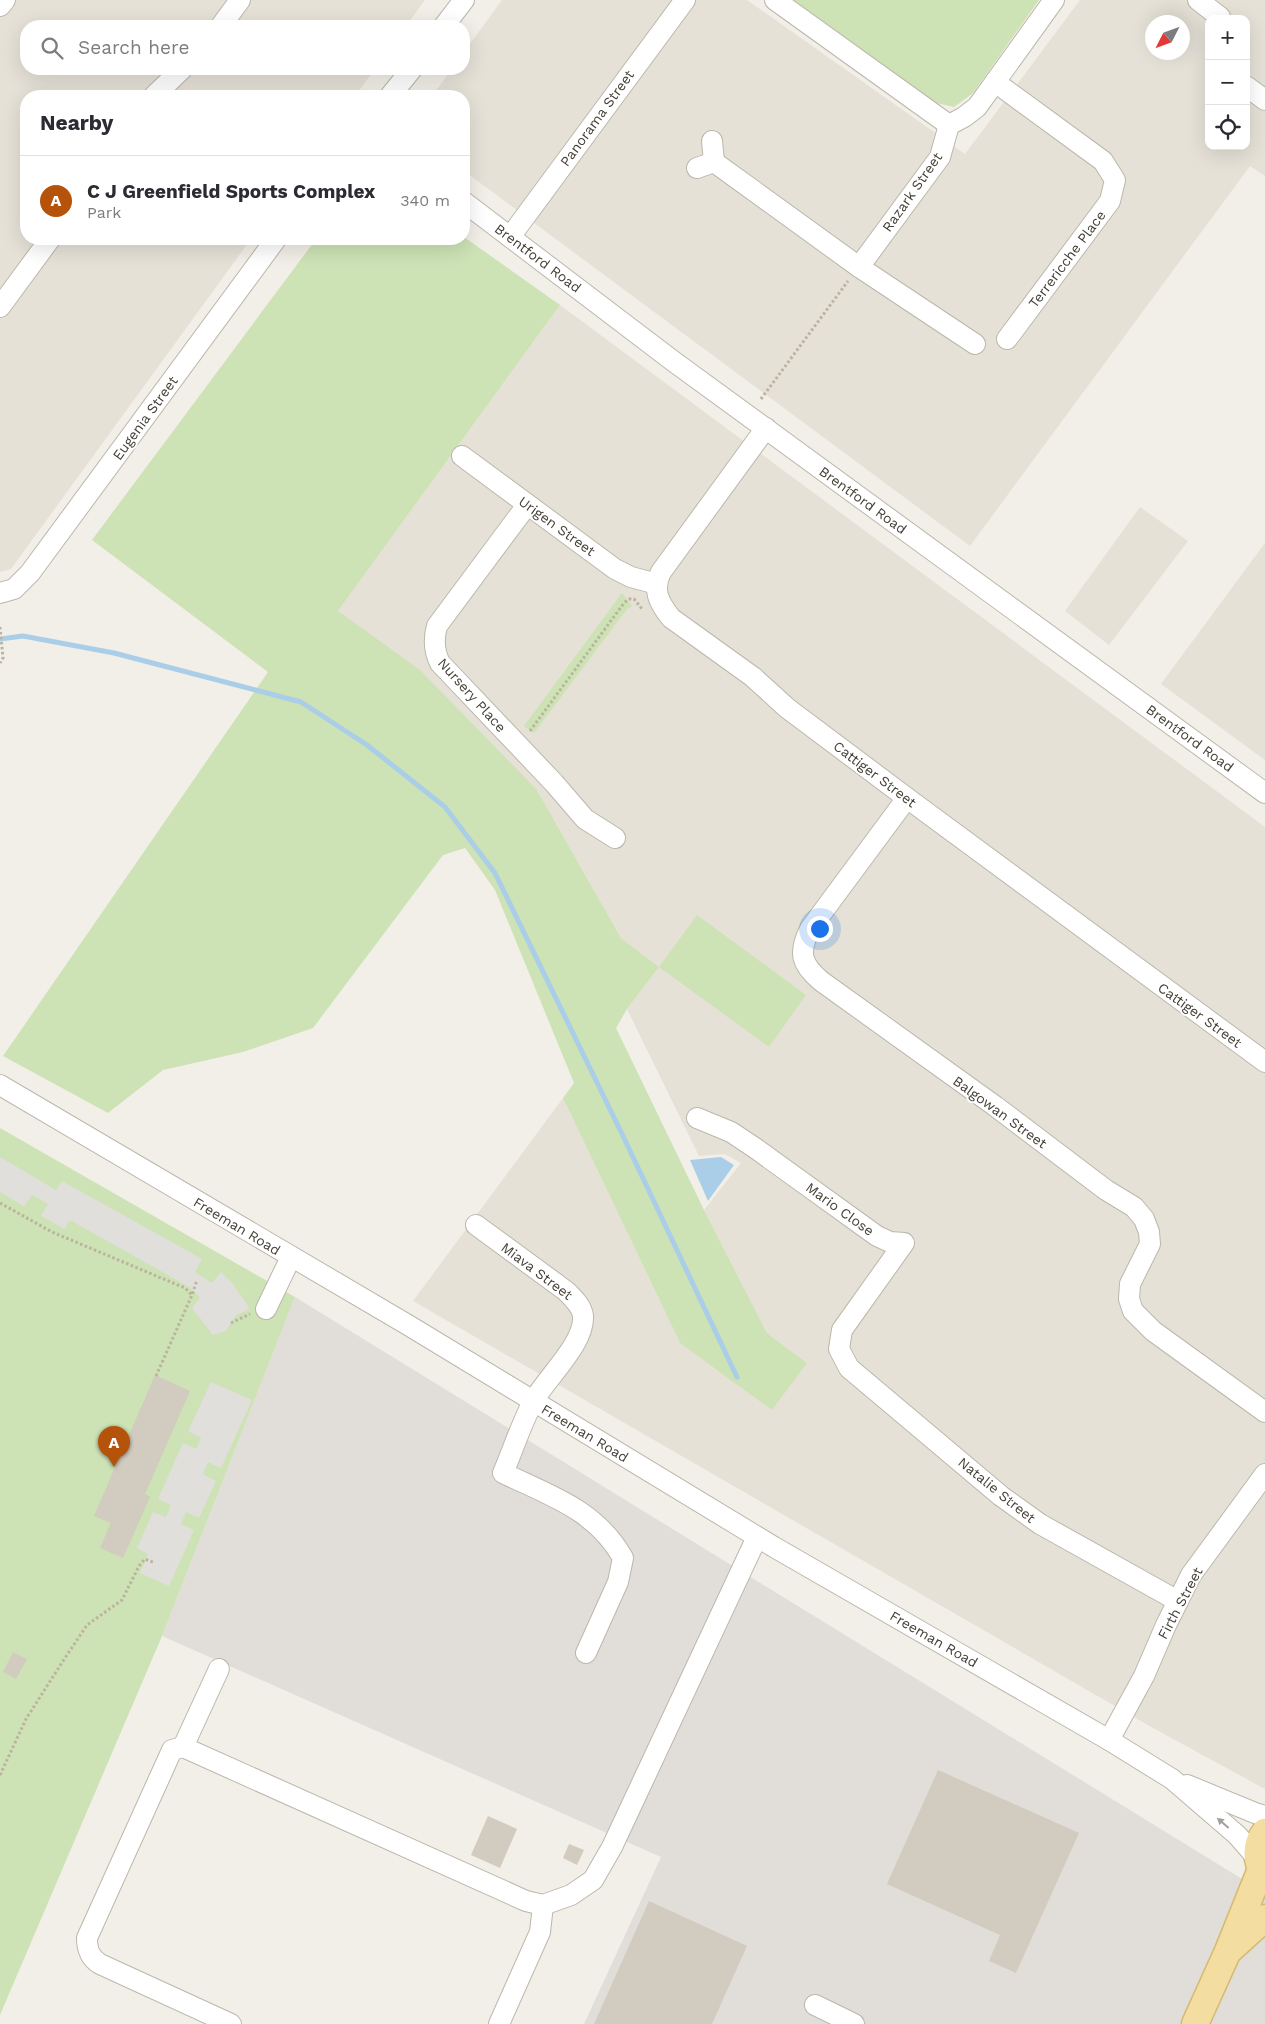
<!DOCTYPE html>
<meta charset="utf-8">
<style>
:root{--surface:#fff;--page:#f7f7f7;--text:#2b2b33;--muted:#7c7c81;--line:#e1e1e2;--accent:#b45309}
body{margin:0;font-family:"Work Sans",sans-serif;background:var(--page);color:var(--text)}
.controls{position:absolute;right:15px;top:15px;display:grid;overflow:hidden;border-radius:10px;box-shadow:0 5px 20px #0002}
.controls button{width:45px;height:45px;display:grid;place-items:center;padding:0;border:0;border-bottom:1px solid var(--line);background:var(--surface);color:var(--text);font:25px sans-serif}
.compass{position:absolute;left:1145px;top:15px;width:45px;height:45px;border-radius:50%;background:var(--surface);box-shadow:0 5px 20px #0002;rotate:228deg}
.you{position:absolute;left:819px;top:928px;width:18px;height:18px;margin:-12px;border:4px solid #fff;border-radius:50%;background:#1a73e8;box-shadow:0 0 0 8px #1a73e833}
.badge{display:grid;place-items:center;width:32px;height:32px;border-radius:50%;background:var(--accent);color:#fff;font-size:16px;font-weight:700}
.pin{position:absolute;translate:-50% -41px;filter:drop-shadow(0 1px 2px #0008)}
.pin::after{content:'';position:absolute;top:26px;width:18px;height:15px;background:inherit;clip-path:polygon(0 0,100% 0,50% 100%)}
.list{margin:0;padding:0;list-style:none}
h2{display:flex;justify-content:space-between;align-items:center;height:65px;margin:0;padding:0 20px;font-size:21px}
h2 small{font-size:16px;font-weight:400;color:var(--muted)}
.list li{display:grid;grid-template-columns:32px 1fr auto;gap:15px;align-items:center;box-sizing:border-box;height:90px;padding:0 20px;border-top:1px solid var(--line)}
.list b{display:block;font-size:19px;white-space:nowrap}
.list p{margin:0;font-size:16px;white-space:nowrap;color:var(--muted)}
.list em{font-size:16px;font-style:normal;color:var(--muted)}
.icon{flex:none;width:28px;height:28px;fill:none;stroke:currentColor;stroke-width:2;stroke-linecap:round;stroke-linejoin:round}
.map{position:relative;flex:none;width:1265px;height:2024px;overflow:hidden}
.search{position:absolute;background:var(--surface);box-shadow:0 5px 20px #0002;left:20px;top:20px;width:450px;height:55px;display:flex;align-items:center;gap:12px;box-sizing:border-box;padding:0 18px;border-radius:20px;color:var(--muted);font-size:19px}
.panel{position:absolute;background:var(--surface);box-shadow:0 5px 20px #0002;left:20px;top:90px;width:450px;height:155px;border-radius:20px}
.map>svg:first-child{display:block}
.residential{fill:#e5e1d7;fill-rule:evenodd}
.industrial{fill:#e1ded9}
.green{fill:#cde2b5}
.parking{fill:#e1dfdc}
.water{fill:#abcee8}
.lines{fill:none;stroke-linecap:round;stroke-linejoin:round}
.stream{stroke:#abcee8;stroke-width:5}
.building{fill:#d2cbbf}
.minor-casing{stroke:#bcb7ab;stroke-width:22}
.major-casing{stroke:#d6ba72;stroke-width:29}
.path{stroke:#bcb29e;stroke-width:3;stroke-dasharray:2.5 2.5;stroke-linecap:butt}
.minor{stroke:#fff;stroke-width:20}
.major{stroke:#f3dda0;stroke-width:26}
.oneway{fill:#a2a09b}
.labels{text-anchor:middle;stroke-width:4;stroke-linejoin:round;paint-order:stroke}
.street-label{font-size:14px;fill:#444037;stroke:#fff}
</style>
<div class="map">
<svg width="1265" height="2024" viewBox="0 0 1265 2024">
<rect width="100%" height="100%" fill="#f2efe8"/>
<g class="residential">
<path d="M0 0H425L406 26H26V69H375L355 96H26V239H251L11 569 0 572Z"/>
<path d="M502 0H747L965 154 1080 0H1265V176L1250 166 970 546 464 171V96H432L452 69H464V52ZM1209 19H1246V146H1209ZM1152 22H1182V52H1152Z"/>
<path d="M560 305 1265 827V1789L1153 1728 413 1301 563 1098 680 1343 807 1363 767 1333 704 1210 741 1163 725 1154 699 1156 627 1009 659 967 621 938 537 790 338 611Z"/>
<path d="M1140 507 1188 541 1109 645 1065 611Z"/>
<path d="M1265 543V760L1161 684Z"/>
</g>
<path class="industrial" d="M295 1297 1265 1893V2024H584L661 1857 162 1636Z"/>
<g class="green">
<path d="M793 0H1039L973 93 954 107 932 102Z"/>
<path d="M464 237 560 305 338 611 420 670 537 790 621 938 659 967 697 915 806 995 769 1047 659 967 627 1009 616 1028 704 1210 767 1333 807 1363 772 1410 680 1343 563 1098 574 1083 495 890 465 848 443 855 313 1028 243 1052 163 1070 108 1113 3 1056 268 672 92 540 316 239Z"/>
<path d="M622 593 632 606 627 609 534 733 524 726Z"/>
<path d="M0 1128 295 1297 162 1636 0 2015Z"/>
</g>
<g class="parking">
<path d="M0 1157 56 1190 62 1181 202 1259 195 1272 212 1283 221 1272 232 1283 250 1309 236 1315 226 1331 213 1335 192 1308 200 1297 191 1288 70 1220 64 1229 41 1216 48 1204 32 1195 24 1206 0 1192Z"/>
<path d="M211 1382 252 1400 221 1468 208 1462 203 1474 216 1481 199 1518 186 1512 181 1524 194 1530 169 1586 140 1573 148 1554 137 1548 153 1512 166 1517 171 1505 158 1499 183 1443 196 1449 201 1438 188 1431Z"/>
</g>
<path class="water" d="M721 1157 734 1165 708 1201 690 1160Z"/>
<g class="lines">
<path class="stream" d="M0 639 23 636 114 653 301 702 367 745 445 807 495 873 623 1136 737 1377"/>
</g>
<g class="building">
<path d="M155 1375 190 1391 145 1494 150 1497 123 1558 100 1548 111 1523 94 1516Z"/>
<path d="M13 1652 27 1659 16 1679 3 1672Z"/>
<path d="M938 1770 1079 1833 1016 1973 989 1961 1000 1935 887 1884Z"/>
<path d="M488 1816 517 1829 500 1868 471 1855Z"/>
<path d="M569 1844 584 1850 577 1865 563 1858Z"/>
<path d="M649 1901 747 1946 712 2024H594Z"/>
</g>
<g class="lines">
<defs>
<g id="minor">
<path d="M775 0 949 125"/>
<path d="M1198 0 1220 17"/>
<path d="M0 6 5 0"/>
<path d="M221 26 240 0"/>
<path d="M444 26 464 0"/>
<path d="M995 82 1103 161 1115 180 1110 201 1007 339"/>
<path d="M1246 86 1265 100"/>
<path d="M154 96 182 69"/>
<path d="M390 96 412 69"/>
<path d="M712 141 714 162"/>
<path d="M697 168 714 162 859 267 975 344"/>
<path d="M464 202 673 361 1265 793"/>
<path d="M510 237 685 0"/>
<path d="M859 267 940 157 949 125 964 117 977 107 1054 0"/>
<path d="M0 307 50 239"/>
<path d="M766 428 661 572C652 590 659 603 671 618L753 677 787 708 907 798 1265 1062"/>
<path d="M462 456 615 569 631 577 657 584"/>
<path d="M527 505 437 626C433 640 434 651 440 663L554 783 585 819 615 838"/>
<path d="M0 593 14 589 30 573 276 239"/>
<path d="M907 798 810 929C798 953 801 964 821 981L995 1106 1106 1190 1134 1207 1144 1219 1149 1232 1150 1244 1130 1284 1129 1299 1133 1311 1153 1331 1265 1412"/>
<path d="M0 1085 408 1325 774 1547 1109 1740 1172 1779 1237 1835 1257 1858"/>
<path d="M697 1118 731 1132 755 1148 877 1236 890 1242 904 1243 842 1330 839 1349 849 1368 1001 1496 1040 1524 1178 1601"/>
<path d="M476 1225 566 1291C573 1298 582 1306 583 1316 585 1344 545 1379 533 1402 521 1424 513 1450 503 1473 551 1496 596 1510 623 1558L618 1582 586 1653"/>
<path d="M266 1309 291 1257"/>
<path d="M1109 1740 1144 1676 1166 1625 1191 1575 1265 1474"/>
<path d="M183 1747 219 1669"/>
<path d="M1187 1785 1255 1813 1265 1816"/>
<path d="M815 2005 854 2024"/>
<path d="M231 2024 100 1964C90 1958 87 1950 87 1938L172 1750 183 1747 526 1901 543 1905 571 1895 593 1880 612 1847 757 1537"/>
<path d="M499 2024 540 1932 543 1905"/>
</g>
<g id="major">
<path d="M1265 1832C1255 1845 1255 1861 1265 1875"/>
<path d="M1232 1948 1265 1918"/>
<path d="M1195 2024 1228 1951 1261 1869"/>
</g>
</defs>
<use href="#minor" class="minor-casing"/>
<use href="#major" class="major-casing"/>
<g class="path">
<path d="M761 399 848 281"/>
<path d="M0 627 3 658 0 663"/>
<path d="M530 731 624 603 629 599H634L642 609"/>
<path d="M0 1203 52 1232 185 1288 192 1295 197 1280"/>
<path d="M231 1323 250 1314"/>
<path d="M156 1376 192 1295"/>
<path d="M0 1775 26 1719 63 1661 87 1625 122 1600 139 1566 145 1559 155 1563"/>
</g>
<use href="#minor" class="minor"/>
<use href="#major" class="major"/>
</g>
<defs><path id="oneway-solid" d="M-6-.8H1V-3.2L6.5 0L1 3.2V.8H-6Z" transform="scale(1.25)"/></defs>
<use class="oneway" href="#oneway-solid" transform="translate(1223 1823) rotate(-139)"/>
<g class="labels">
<g class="street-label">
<text transform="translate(597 118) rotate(-54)" y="5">Panorama Street</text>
<text transform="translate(912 192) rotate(-55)" y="5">Razark Street</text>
<text transform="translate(538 258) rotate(37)" y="5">Brentford Road</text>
<text transform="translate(1067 259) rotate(-53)" y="5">Terrericche Place</text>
<text transform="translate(145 418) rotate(-54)" y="5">Eugenia Street</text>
<text transform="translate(863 500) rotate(36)" y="5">Brentford Road</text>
<text transform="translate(557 526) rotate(36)" y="5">Urigen Street</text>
<text transform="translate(472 695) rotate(48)" y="5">Nursery Place</text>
<text transform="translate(1190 738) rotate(36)" y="5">Brentford Road</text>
<text transform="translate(875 774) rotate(37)" y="5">Cattiger Street</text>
<text transform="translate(1200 1015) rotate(36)" y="5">Cattiger Street</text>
<text transform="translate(1000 1112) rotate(36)" y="5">Balgowan Street</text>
<text transform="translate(840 1209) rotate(36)" y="5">Mario Close</text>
<text transform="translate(237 1226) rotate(31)" y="5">Freeman Road</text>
<text transform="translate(537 1271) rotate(37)" y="5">Miava Street</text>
<text transform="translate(585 1433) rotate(31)" y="5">Freeman Road</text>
<text transform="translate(997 1490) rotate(39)" y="5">Natalie Street</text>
<text transform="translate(1180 1603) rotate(-62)" y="5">Firth Street</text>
<text transform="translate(934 1639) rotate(30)" y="5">Freeman Road</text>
</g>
</g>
</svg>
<div class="controls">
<button>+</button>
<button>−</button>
<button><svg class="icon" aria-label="locate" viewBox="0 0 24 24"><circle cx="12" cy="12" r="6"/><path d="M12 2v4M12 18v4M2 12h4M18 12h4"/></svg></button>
</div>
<svg class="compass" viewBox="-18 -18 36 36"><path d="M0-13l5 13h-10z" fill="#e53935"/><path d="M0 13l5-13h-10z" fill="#7c7c81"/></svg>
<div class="you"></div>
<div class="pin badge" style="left:114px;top:1467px">A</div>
<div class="search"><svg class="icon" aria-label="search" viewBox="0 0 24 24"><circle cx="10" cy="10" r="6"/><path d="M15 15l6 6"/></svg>Search here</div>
<section class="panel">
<h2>Nearby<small></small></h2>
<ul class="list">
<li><span class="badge">A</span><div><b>C J Greenfield Sports Complex</b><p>Park</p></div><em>340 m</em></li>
</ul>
</section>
</div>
